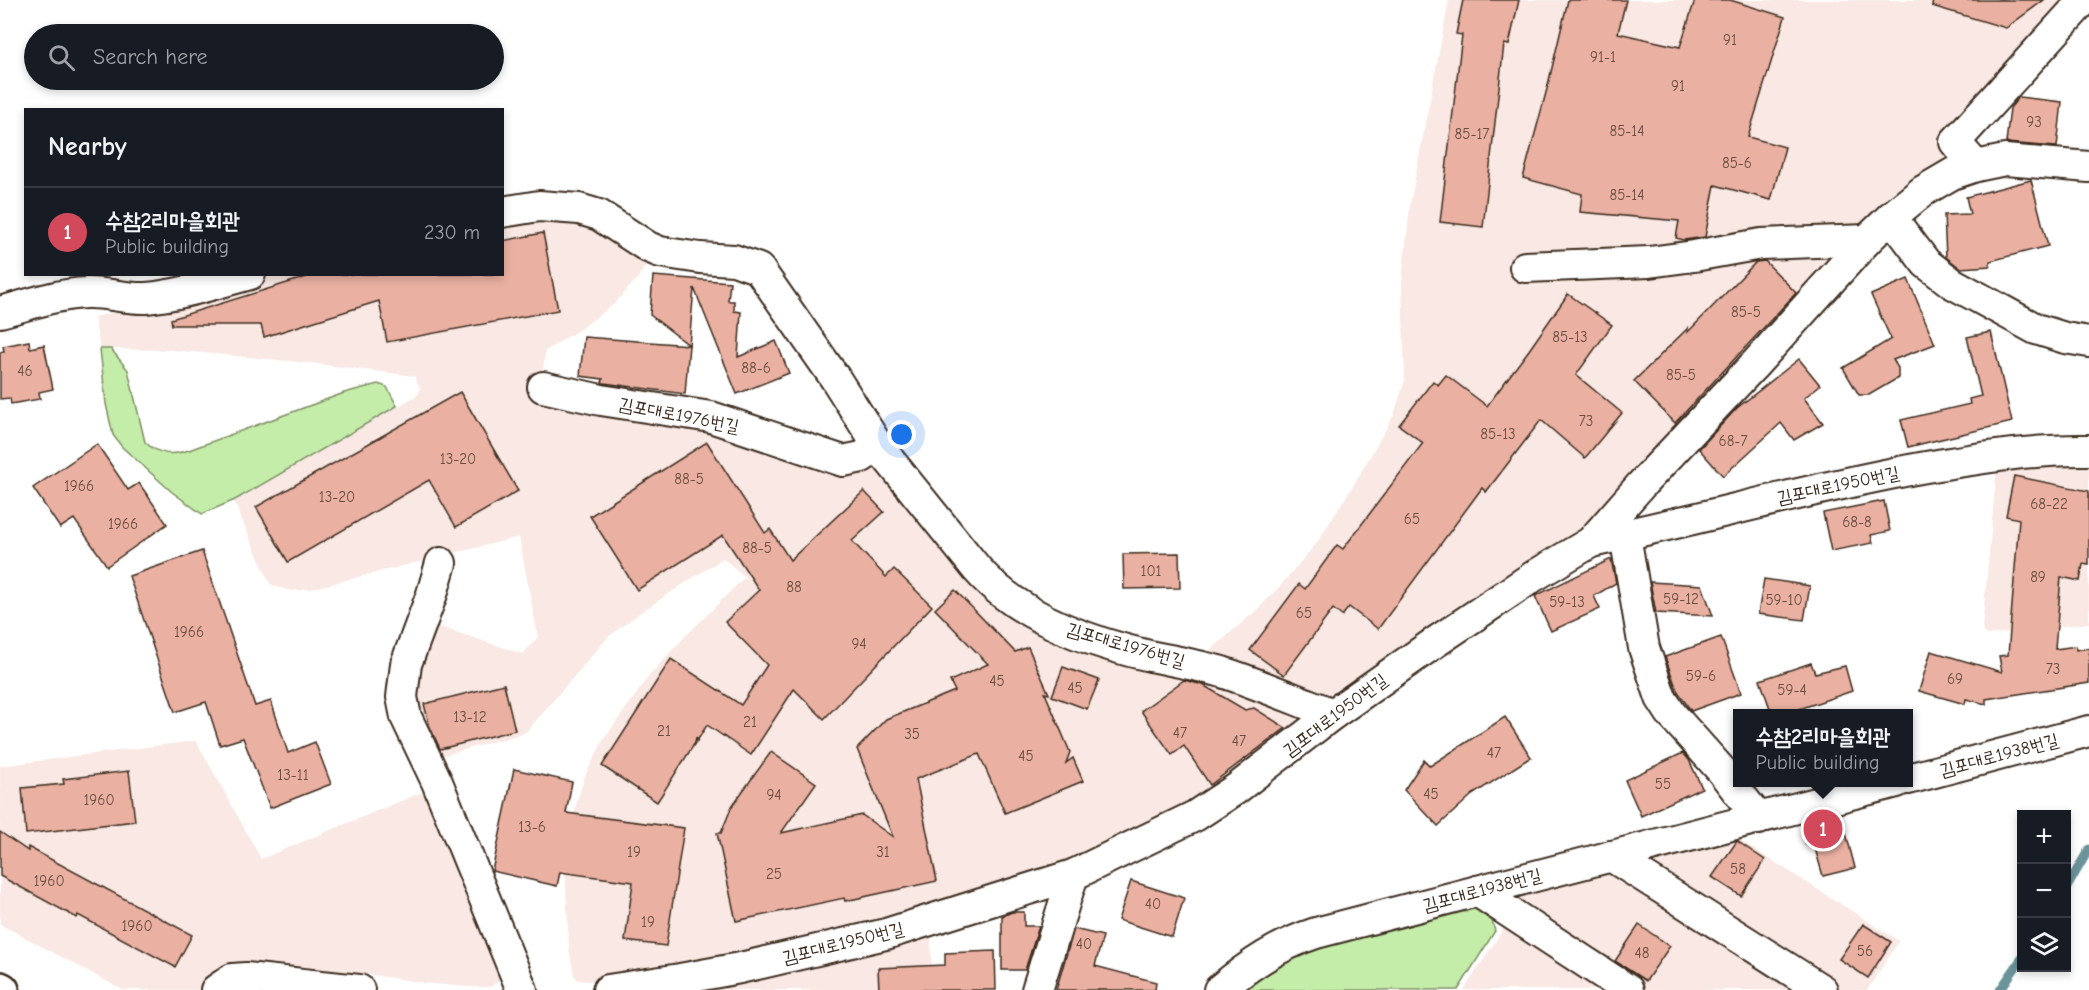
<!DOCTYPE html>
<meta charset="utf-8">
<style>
:root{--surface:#171b24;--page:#20242c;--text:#f1f3f6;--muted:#9ea1a6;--line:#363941;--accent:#d1495b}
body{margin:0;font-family:"Comic Neue","Poor Story",sans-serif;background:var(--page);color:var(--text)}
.controls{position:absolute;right:18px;bottom:18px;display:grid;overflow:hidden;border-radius:0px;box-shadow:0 3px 9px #0003}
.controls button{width:54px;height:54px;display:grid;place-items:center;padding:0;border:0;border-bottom:2px solid var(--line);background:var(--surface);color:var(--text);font:30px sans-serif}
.you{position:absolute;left:902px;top:435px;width:21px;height:21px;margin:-15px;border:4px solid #fff;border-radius:50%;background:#1a73e8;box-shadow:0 0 0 9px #1a73e833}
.badge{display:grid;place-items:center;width:39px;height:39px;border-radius:50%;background:var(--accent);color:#fff;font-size:20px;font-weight:700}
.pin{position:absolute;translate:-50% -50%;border:3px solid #fff;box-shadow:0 2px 6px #0006}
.popup{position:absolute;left:1733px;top:709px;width:180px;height:78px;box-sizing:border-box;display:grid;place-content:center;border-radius:0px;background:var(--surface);filter:drop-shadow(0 2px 4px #0005);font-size:20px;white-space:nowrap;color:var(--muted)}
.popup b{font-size:22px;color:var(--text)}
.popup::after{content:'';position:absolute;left:50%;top:100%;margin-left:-12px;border:12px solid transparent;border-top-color:var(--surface)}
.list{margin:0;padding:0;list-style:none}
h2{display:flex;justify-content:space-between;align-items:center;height:78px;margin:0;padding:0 24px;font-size:26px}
h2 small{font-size:20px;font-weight:400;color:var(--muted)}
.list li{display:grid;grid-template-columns:39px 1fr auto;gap:18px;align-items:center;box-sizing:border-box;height:90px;padding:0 24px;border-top:2px solid var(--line)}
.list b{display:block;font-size:22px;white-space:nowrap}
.list p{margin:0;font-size:20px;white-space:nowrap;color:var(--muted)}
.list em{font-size:20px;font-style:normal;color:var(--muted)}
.icon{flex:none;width:33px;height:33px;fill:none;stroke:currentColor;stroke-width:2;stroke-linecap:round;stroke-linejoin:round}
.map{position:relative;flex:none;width:2089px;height:990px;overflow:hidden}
.search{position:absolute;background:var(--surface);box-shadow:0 3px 9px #0003;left:24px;top:24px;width:480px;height:66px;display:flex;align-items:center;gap:15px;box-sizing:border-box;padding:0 21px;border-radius:33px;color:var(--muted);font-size:22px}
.panel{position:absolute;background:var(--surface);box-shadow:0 3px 9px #0003;left:24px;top:108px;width:480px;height:168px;border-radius:0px}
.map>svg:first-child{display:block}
.built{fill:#f9e8e3}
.green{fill:#c3eda9;stroke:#7f8c64;stroke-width:1.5}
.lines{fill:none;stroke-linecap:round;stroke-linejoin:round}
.stream{stroke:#6c939a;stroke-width:9}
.building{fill:#eab1a2;stroke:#3b2a1e;stroke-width:1.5}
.minor-casing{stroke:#3b2a1e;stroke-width:34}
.major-casing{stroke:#3b2a1e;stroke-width:38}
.minor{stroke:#fff;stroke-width:30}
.major{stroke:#fff;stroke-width:33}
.labels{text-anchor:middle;stroke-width:6;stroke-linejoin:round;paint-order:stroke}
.number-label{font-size:15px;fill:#674c3f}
.street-label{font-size:18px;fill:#3b2a1e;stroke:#fff}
</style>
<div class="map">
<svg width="2089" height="990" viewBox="0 0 2089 990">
<rect width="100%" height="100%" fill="#fff"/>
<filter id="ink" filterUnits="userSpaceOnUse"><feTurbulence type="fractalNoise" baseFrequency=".0167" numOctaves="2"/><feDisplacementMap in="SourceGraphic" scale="12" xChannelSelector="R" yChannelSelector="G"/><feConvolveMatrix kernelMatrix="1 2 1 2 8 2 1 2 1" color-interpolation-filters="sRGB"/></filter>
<g filter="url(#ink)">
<g class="built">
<path d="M1449 0H2068L1940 145 1950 159 1599 519 1331 698 1206 654 1258 609 1281 585 1316 544 1353 486 1394 415 1405 380 1402 283 1410 205Z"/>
<path d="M562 213 651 258 637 279 614 304 583 327 545 351 540 399 704 425 875 463 980 587 1279 705 1301 720 1211 795 1101 851 962 899 823 937 679 966 589 981 578 980 574 975 569 948 565 864 577 801 585 776 604 739 650 675 674 648 745 577 723 558 638 614 607 638 527 731 521 734 434 758 416 714 412 684 434 625 523 654 538 637 519 537 310 589 291 591 274 586 270 583 234 502 419 394 420 388 414 376 310 363 171 350 100 349 94 317 176 299 275 275 502 274 503 219Z"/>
<path d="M2089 459V623L1987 635 1984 633 1982 629 1997 466Z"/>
<path d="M194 741 197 742 261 859 425 791 503 974 500 980 490 987H467L425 983 373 975 256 964 209 977 197 990H123L0 924V766Z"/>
<path d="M1730 834 1899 941 1867 990H1464L1504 928 1499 924 1495 915 1474 898Z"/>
<path d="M931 929 932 990H661Z"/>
</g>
<g class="green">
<path d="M100 349H111L128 370 145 442C159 455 171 456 189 450L344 393 378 384 387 387 397 406 235 500 202 514 172 492 122 447 113 435 106 404Z"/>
<path d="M1473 907 1492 921 1495 931 1458 990H1232L1285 953Z"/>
</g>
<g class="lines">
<g class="stream">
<path d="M2066 889 2089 849"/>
<path d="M2000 990 2022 958"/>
</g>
</g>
<g class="building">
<path d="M1463 0H1519L1509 45 1504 44 1483 227 1440 222 1462 35 1456 34Z"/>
<path d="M1568 0H1626L1618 33 1680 47 1695 0H1730L1785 17 1748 137 1785 147 1771 200 1715 185 1705 237 1684 240 1676 238 1679 221 1580 212 1582 194 1523 178 1547 89Z"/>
<path d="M1933 0H2044L2006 28 1932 6Z"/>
<path d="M2019 97 2062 102 2057 147 2006 143 2010 108Z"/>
<path d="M2031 180 2048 246 1990 261V266L1960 268 1946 257 1944 215 1970 214 1966 197Z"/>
<path d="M543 233 558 310 387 342 379 301 264 337 261 325H172L171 319 316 274H502V241Z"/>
<path d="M1765 261 1796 293 1675 423 1634 381 1688 328 1687 333 1756 262Z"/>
<path d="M653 276 730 282 728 301H734V311L741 312 738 357 776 341 789 373 737 394 694 288 689 345 650 315Z"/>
<path d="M1908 279 1935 344 1893 360 1898 368V378L1869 395H1859L1843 368 1891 339 1871 295Z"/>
<path d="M1568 294 1612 325 1576 375 1622 413 1585 458 1541 420 1486 492 1482 488 1378 629 1349 607 1342 616 1333 609 1284 675 1250 650 1299 584 1305 589 1337 545 1343 549 1423 443 1399 425 1433 381 1438 385 1446 375 1487 406 1529 350Z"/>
<path d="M1991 332 2012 422 1908 447 1901 420 1970 404 1969 399 1981 396 1967 337Z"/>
<path d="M584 337 689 345 685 394 604 383H602L603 379 580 376Z"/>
<path d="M29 341 30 348 44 345 53 389 39 392 40 399 11 404 10 398 0 399V352L4 351 3 346Z"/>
<path d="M1799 359 1820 385 1804 398 1823 423 1794 440 1781 423 1723 476 1699 449 1737 408Z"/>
<path d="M460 392 518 491 456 527 429 480 288 562 256 507Z"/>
<path d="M707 442 765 533 770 529 790 560 864 491 884 512 852 541 886 577 894 569 932 606 824 719 794 689 751 755 707 725 697 741 696 737 695 743 657 802 602 766 671 659 741 705 767 665 725 622 759 590 723 535 637 590 590 516Z"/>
<path d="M97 444 128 490 139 483 167 524 107 566 74 519 60 528 33 488Z"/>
<path d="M2014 476 2089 491V565L2083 564 2080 581 2061 577 2055 649 2076 646V650L2089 648V683L1986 699V704L1966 699 1965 704 1919 691 1931 651 2002 672 1999 656 2008 655 2019 519 2006 516Z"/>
<path d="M1884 501 1890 531 1871 535 1873 543 1831 551 1823 513Z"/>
<path d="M202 551 255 706 271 701 288 753 315 742 331 784 270 808 243 738 220 745 206 702 175 712 129 576Z"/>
<path d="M1179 553 1180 588 1124 589 1123 554Z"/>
<path d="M1611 559 1616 583 1594 596 1600 609 1551 631 1535 596Z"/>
<path d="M1764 579 1810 586 1804 620 1758 614Z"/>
<path d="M1650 582 1702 585 1713 616 1656 613Z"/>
<path d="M955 590 1015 652 1028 647 1049 694 1045 693 1070 752 1066 763 1073 758 1083 781 1005 813 979 754 916 779 937 881 845 901 844 898 736 921 717 833H721L732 806 771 752 816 783 781 833 862 815 893 837 857 749 886 719 955 691 950 681 988 664 935 609Z"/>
<path d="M1721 637 1741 693 1691 711 1677 690 1665 657Z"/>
<path d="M1811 663 1815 673 1845 666 1852 691 1785 714H1772L1760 680Z"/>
<path d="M1063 667 1099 680 1087 709 1052 696Z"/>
<path d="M1184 680 1203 685 1245 710 1254 708 1286 728 1210 785 1184 746 1172 755 1141 711Z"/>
<path d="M504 684 515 730 440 749 430 727 424 704Z"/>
<path d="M1505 717 1531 757 1472 795 1438 826 1404 790 1424 760 1430 766Z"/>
<path d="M1683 753 1689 760 1702 788 1641 816 1625 780Z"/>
<path d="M514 769 572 782 566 813 684 828 666 946 625 941 633 882 560 872 557 886 492 871Z"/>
<path d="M129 771 135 821 26 834 22 788 64 784 63 779Z"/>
<path d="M1841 814 1855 868 1823 876 1814 845H1806L1801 825Z"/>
<path d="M0 832 28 851V847L192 935 175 967 78 915 77 918 0 876Z"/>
<path d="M1737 841 1765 860 1741 896 1712 877Z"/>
<path d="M1131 881 1184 898 1172 937 1118 920Z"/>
<path d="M1012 912H1024V926H1039L1025 970H1002V916Z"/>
<path d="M1863 924 1891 942 1868 978 1839 959Z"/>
<path d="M1639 925 1670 946 1646 981 1615 961Z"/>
<path d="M1074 929 1103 936 1095 966 1156 982 1155 990H1056Z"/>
<path d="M995 951 996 990H879L878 968 945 965V953Z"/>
</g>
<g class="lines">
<defs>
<g id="minor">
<path d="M1976 166 1955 142 2084 0"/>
<path d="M502 212 539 206 579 209 599 215 648 247 660 252 700 258 734 260 759 269 835 378 878 446 977 569C1019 617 1089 642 1150 656 1174 661 1198 665 1222 672 1259 684 1296 700 1333 714"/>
<path d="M1891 217 1926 263 1952 283 2036 329 2065 338 2089 342"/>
<path d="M1525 267 1649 262 1694 256 1761 244 1867 240"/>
<path d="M0 312C28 305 57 294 86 293 106 292 125 299 146 298 181 295 216 283 250 274"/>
<path d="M543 387 601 400 711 417 843 461 862 457 878 446"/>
<path d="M1625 535 1644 648 1661 698 1672 715 1722 771 1759 819"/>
<path d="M1591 542C1703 519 1813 487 1926 467 1980 458 2034 449 2089 450"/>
<path d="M441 563 432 594 406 664 402 697 406 717 437 782 522 990"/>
<path d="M1908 779 2089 731"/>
<path d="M1611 856 1822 990"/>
<path d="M1477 891 1628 990"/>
<path d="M216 990 232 979 246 978 359 990"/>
<path d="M608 990 680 979 740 968 886 934 1073 875 1195 816 1236 789 1333 714 1437 641 1534 576 1591 542 1641 485 1756 363 1867 240 1891 217 1923 191 1952 174 1976 166 2005 160 2089 167"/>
<path d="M1037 990 1073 875"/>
<path d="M1219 990C1249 965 1279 945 1316 933L1897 782"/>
</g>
<path id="major" d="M0 989 2 990"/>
</defs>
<use href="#minor" class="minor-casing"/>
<use href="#major" class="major-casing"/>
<use href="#minor" class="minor"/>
<use href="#major" class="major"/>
</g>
</g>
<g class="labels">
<g class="number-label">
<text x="1730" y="45">91</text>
<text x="1603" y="62">91-1</text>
<text x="1678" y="91">91</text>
<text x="2034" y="127">93</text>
<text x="1627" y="136">85-14</text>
<text x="1472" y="139">85-17</text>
<text x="1737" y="168">85-6</text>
<text x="1627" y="200">85-14</text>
<text x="1746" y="317">85-5</text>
<text x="1570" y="342">85-13</text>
<text x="756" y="373">88-6</text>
<text x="25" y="376">46</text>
<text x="1681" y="380">85-5</text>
<text x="1586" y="426">73</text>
<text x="1498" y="439">85-13</text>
<text x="1733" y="446">68-7</text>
<text x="458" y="464">13-20</text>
<text x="689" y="484">88-5</text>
<text x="79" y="491">1966</text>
<text x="337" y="502">13-20</text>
<text x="2049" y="509">68-22</text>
<text x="1412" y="524">65</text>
<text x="1857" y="527">68-8</text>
<text x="123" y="529">1966</text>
<text x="757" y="553">88-5</text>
<text x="1151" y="576">101</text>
<text x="2038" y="582">89</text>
<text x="794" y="592">88</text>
<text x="1681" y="604">59-12</text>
<text x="1784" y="605">59-10</text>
<text x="1567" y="607">59-13</text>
<text x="1304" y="618">65</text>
<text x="189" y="637">1966</text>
<text x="859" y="649">94</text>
<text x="2053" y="674">73</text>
<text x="1701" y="681">59-6</text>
<text x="1955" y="684">69</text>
<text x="997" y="686">45</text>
<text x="1075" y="693">45</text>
<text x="1792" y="695">59-4</text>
<text x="470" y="722">13-12</text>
<text x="750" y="727">21</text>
<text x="664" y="736">21</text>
<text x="1180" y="738">47</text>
<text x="912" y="739">35</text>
<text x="1239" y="746">47</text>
<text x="1494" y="758">47</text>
<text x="1026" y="761">45</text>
<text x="293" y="780">13-11</text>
<text x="1663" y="789">55</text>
<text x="1431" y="799">45</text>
<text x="774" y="800">94</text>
<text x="99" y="805">1960</text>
<text x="532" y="832">13-6</text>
<text x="634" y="857">19</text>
<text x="883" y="857">31</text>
<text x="1738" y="874">58</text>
<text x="774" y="879">25</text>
<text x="49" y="886">1960</text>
<text x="1153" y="909">40</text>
<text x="648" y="927">19</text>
<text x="137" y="931">1960</text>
<text x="1084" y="949">40</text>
<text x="1865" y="956">56</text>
<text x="1642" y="958">48</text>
</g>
<g class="street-label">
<text transform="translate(679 415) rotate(11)" y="6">김포대로1976번길</text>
<text transform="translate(1838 485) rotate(-12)" y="6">김포대로1950번길</text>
<text transform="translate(1126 645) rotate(16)" y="6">김포대로1976번길</text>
<text transform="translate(1335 715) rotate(-37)" y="6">김포대로1950번길</text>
<text transform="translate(1999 755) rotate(-15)" y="6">김포대로1938번길</text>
<text transform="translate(1482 890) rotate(-15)" y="6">김포대로1938번길</text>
<text transform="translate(843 943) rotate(-14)" y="6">김포대로1950번길</text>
</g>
</g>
</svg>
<div class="controls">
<button>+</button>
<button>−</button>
<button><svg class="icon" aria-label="layers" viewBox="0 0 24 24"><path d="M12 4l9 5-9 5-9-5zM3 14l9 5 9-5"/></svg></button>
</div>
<div class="you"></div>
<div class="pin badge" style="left:1823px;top:829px">1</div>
<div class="popup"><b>수참2리마을회관</b>Public building</div>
<div class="search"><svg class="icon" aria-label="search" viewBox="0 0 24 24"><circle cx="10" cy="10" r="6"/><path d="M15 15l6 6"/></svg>Search here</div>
<section class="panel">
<h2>Nearby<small></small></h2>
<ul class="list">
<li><span class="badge">1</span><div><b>수참2리마을회관</b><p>Public building</p></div><em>230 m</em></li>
</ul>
</section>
</div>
